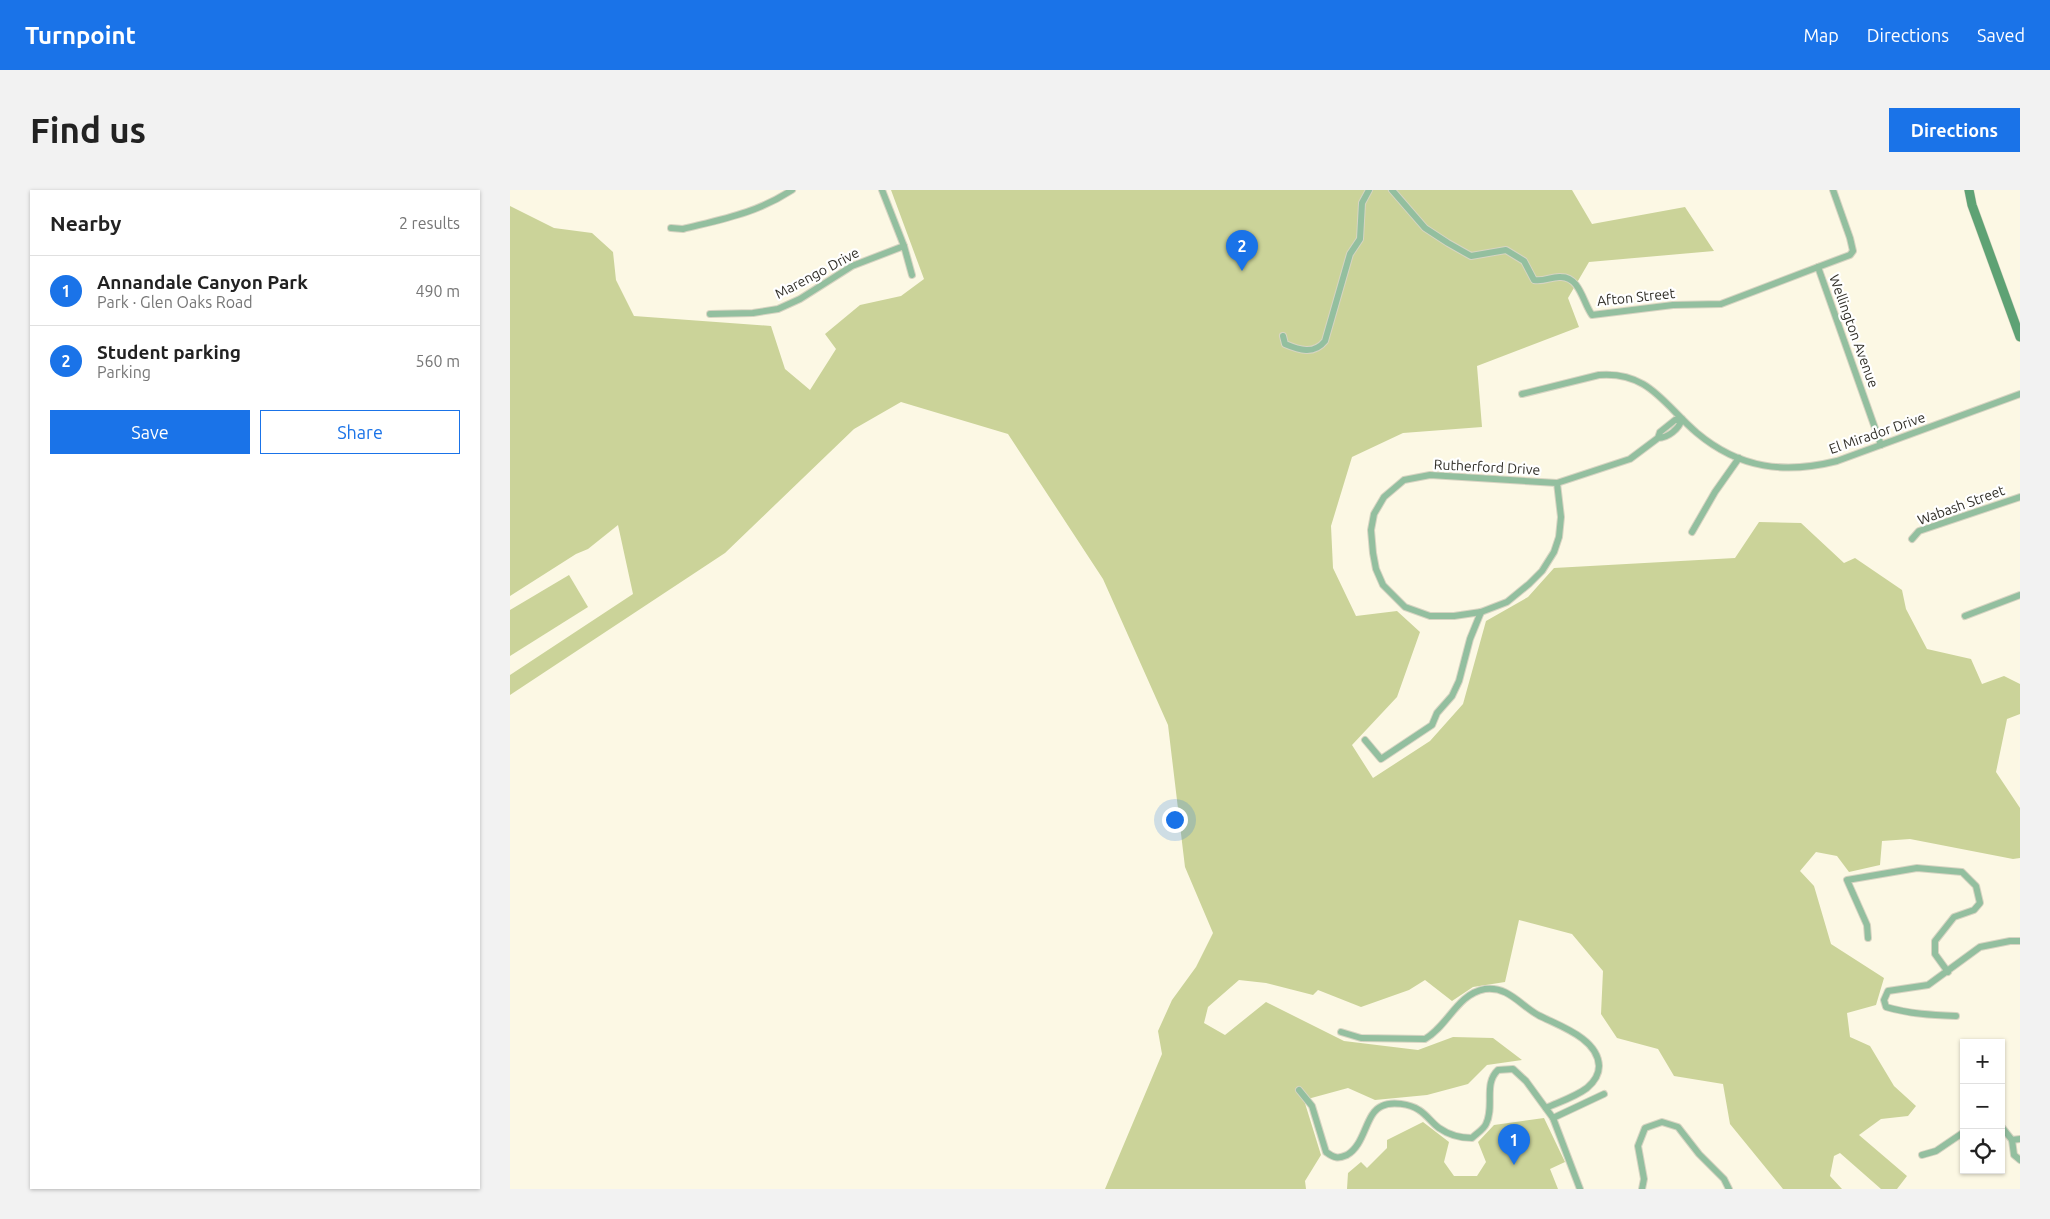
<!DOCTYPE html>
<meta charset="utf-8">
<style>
:root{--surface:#fff;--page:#f2f2f2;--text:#222;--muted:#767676;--line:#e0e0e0;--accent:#1a73e8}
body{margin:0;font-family:Ubuntu,sans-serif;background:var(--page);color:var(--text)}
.controls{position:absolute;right:15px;bottom:15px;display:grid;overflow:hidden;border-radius:0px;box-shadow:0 1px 4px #0004}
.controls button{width:45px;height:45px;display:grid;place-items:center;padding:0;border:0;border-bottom:1px solid var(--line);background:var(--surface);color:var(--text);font:25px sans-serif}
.you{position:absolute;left:664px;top:629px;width:18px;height:18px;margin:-12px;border:4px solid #fff;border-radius:50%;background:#1a73e8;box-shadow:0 0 0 8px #1a73e833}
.badge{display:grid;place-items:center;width:32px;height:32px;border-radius:50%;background:var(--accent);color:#fff;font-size:16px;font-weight:700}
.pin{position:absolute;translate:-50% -41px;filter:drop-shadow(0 1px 2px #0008)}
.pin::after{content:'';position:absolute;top:26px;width:18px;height:15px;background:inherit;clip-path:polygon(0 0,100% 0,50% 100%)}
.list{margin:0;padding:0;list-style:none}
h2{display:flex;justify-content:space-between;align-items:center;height:65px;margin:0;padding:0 20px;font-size:21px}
h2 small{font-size:16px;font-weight:400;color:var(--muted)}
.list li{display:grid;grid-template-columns:32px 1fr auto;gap:15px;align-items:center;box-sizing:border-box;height:70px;padding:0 20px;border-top:1px solid var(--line)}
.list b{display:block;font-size:19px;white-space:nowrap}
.list p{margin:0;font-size:16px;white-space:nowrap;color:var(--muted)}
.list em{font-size:16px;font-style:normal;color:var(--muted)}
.actions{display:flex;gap:10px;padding:15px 20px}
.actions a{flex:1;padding:11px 0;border:1px solid var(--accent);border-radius:0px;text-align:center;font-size:18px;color:var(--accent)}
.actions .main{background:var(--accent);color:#fff}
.icon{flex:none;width:28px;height:28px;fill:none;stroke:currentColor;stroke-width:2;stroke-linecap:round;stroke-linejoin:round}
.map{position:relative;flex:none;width:1510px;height:999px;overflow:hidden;border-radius:0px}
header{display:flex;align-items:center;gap:30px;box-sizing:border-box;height:70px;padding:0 25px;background:var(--accent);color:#fff}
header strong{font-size:24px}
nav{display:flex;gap:28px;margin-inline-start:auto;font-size:18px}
.intro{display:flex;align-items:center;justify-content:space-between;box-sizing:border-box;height:120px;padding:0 30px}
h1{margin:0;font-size:35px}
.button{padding:12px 22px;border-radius:0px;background:var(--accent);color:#fff;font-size:18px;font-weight:700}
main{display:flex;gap:30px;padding:0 30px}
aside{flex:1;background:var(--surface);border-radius:0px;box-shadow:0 1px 4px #0004}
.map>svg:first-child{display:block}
.green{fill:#cbd399}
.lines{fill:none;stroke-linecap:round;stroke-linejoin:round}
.minor-casing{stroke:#d7d4c2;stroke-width:8}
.secondary-casing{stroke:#d7d4c2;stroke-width:10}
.minor{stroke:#93bf9f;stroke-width:6}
.secondary{stroke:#5ea274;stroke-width:9}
.labels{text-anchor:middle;stroke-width:4.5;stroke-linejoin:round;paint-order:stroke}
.street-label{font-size:14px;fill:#312f28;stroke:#fff}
</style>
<header>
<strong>Turnpoint</strong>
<nav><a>Map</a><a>Directions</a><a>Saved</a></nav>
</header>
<div class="intro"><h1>Find us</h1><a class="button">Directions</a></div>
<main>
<aside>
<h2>Nearby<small>2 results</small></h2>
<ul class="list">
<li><span class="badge">1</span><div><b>Annandale Canyon Park</b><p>Park · Glen Oaks Road</p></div><em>490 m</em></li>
<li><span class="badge">2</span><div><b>Student parking</b><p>Parking</p></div><em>560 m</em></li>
</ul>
<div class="actions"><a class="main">Save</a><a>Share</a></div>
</aside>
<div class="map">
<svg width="1510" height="999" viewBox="0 0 1510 999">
<rect width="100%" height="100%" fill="#fcf8e4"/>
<g class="green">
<path d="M381 0H1062L1082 34 1175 17 1204 61 1079 72 1058 108 1069 137 967 176 972 237 893 243 842 267 821 336 823 378 846 426 887 421 910 442 887 507 842 555 863 588 920 551 953 514 976 431 1018 407 1044 378 1225 368 1249 332 1291 333 1334 373 1345 368 1392 400 1396 419 1417 459 1461 469 1472 494 1494 486 1510 494V524L1497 529 1486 582 1510 618V668L1503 669 1400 649 1372 651 1370 675 1339 682 1327 666 1306 662 1290 681 1304 696 1321 754 1374 788 1366 815 1337 823 1340 847 1360 856 1384 896 1406 916 1398 926 1371 929 1349 945 1397 986 1387 999H1371L1330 963 1324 966 1320 986 1332 999H1273L1220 934 1213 894 1164 886 1148 859 1107 848 1091 824 1093 781 1062 744 1009 730 995 792 963 797 942 811 915 790 899 800 851 817 808 800 803 805 756 793 729 790 698 817 694 833 715 845 756 812 834 851 908 860 943 847 983 848 1012 870 977 875 958 894 917 905 865 910 838 898 794 910 811 965 795 991 796 999H595L652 864 648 841 662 810 686 777 703 743 675 677 658 535 593 389 498 244 391 212 344 239 215 363 0 505V485L123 404 108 335 78 359 66 364 0 406V16L44 38 82 43 103 62 106 90 124 126 261 136 275 179 300 200 326 159 315 144 350 115 391 106 414 89Z"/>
<path d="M59 385 78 417 0 466V420Z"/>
<path d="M1034 928 1055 972 1040 979 1048 999H837L838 983 851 972 857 978 877 958V950L913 932 939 952 934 972 944 986H967L976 972 968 952 984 935Z"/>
</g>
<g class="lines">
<defs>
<g id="minor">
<path d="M372 0 394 56 402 85"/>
<path d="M882 0 915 38 938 53 961 66 996 60 1014 71 1024 90C1034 92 1042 86 1051 87 1070 87 1073 113 1082 125L1163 115 1211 114 1308 77"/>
<path d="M1323 0 1340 48 1343 61 1340 65 1308 77 1371 255"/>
<path d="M161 38 173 39C213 29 247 23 282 0"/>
<path d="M200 124 243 123 268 119 290 109 342 76 394 56"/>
<path d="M773 146 775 154C789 160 804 165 815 151L840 64 850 49 852 13 859 0"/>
<path d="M1012 204 1089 185C1139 181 1154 215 1187 243 1230 279 1275 284 1327 271L1510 204"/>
<path d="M1047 293 1051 327 1049 347 1044 362 1032 381 1019 394 997 412 971 422 944 426H920L895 417 873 395 866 379 863 363 861 340 864 324 874 307 894 290 920 285 1047 293 1120 269 1148 248 1150 242 1165 230 1172 229C1169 239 1158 248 1148 248"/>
<path d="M1182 342 1205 302 1229 268"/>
<path d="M1402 349 1409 341 1510 307"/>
<path d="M1455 426 1510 405"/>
<path d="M855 550 871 569 922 535 927 523 942 506 949 491 960 449 971 422"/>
<path d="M1358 748 1357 735 1337 690 1407 678 1452 682 1466 696 1470 713 1464 720 1444 727 1425 751V764L1438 782"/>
<path d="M1446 826C1422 825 1400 824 1376 817L1374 810 1378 801 1418 795 1470 757 1500 751H1510"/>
<path d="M831 842 851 848 915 849C938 836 947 804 975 799 998 796 1010 815 1028 825 1049 836 1088 848 1089 876 1089 885 1084 892 1077 898 1065 907 1049 912 1036 918"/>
<path d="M789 900 802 916 816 962C824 968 828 969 837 965 856 954 855 923 872 916 882 911 900 914 909 920 917 925 922 933 929 938 939 945 950 948 962 948 966 944 974 939 976 934 985 916 973 894 988 880L1003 879 1016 891 1043 928 1070 999"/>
<path d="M1043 928 1094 904"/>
<path d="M1491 936 1502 950"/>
<path d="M1510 949 1502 950 1504 965 1510 970"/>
<path d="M1412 965 1426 961 1454 942"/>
<path d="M1132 999 1134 989 1128 956 1135 938 1152 932 1168 937 1189 964 1214 989 1219 999"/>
</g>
<path id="secondary" d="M1459 0 1462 15 1510 147"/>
</defs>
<use href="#minor" class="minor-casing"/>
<use href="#secondary" class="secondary-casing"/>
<use href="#minor" class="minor"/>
<use href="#secondary" class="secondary"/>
</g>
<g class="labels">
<g class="street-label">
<text transform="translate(307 83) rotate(-28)" y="5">Marengo Drive</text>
<text transform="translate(1126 107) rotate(-6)" y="5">Afton Street</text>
<text transform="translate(1344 141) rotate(70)" y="5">Wellington Avenue</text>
<text transform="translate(1367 243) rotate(-19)" y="5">El Mirador Drive</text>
<text transform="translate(977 277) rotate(3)" y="5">Rutherford Drive</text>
<text transform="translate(1451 315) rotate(-20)" y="5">Wabash Street</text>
</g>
</g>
</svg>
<div class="controls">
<button>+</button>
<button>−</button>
<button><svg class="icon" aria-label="locate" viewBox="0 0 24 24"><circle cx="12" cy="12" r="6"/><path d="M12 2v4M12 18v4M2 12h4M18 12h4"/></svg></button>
</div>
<div class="you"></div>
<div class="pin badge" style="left:1004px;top:975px">1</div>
<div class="pin badge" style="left:732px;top:81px">2</div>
</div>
</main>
